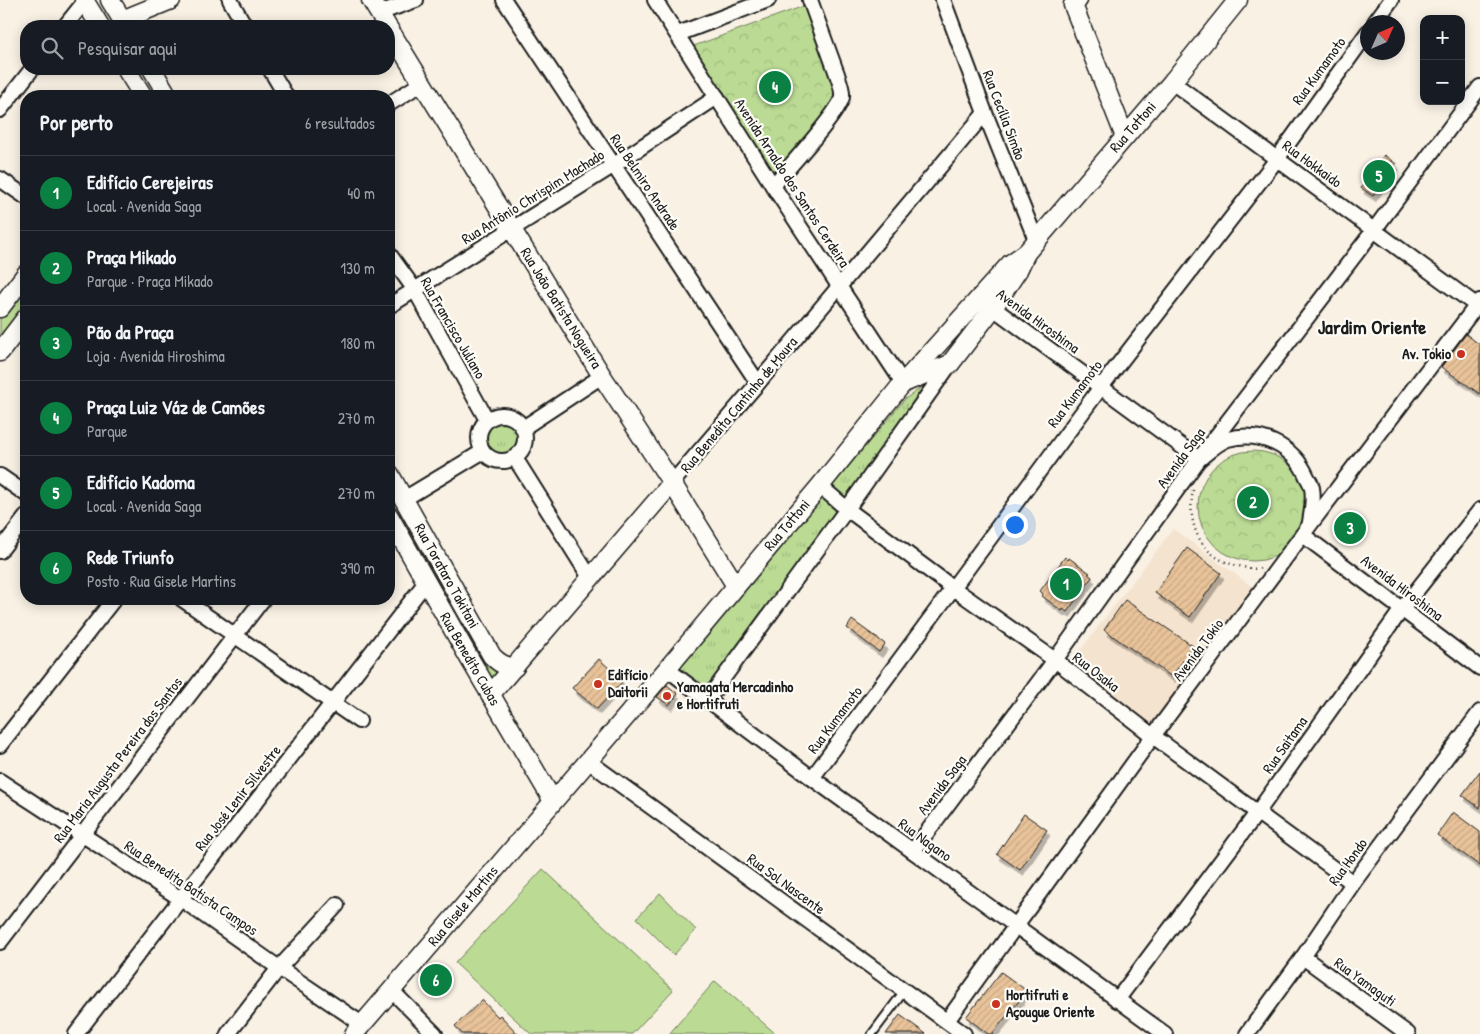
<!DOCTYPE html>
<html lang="pt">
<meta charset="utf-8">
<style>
:root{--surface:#171b24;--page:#242831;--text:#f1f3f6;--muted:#9ea1a6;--line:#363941;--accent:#0b8043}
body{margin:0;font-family:"Patrick Hand",sans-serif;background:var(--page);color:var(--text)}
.controls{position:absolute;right:15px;top:15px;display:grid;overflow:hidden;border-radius:10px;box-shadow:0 2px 12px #0003}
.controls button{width:45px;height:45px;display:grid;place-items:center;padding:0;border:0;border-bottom:1px solid var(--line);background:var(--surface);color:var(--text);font:25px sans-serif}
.compass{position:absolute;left:1360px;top:15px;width:45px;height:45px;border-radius:50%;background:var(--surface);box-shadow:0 2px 12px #0003;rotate:45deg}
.you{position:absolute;left:1014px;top:524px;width:18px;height:18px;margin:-12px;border:4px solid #fff;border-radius:50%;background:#1a73e8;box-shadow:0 0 0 8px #1a73e833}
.badge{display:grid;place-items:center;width:32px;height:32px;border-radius:50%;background:var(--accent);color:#fff;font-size:16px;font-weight:700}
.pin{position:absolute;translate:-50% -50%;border:2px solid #fff;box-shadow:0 1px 5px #0006}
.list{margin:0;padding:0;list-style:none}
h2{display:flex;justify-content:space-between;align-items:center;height:65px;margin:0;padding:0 20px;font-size:21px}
h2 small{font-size:16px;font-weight:400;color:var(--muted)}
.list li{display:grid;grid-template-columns:32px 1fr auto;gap:15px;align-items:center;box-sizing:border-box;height:75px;padding:0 20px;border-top:1px solid var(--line)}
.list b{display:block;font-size:19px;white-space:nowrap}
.list p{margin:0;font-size:16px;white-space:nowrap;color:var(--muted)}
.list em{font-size:16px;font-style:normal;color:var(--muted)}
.icon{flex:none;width:28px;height:28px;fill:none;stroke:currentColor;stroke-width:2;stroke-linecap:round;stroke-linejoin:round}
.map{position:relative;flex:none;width:1480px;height:1034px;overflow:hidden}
.search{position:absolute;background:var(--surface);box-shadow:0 2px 12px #0003;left:20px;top:20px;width:375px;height:55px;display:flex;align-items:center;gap:12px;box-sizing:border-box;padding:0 18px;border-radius:20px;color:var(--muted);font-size:19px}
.panel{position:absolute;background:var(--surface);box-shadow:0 2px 12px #0003;left:20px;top:90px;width:375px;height:515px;border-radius:20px}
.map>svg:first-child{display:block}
.built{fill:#f4e3ce}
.grass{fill:url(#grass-tufts);stroke:#6c7c58}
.forest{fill:url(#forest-crowns);stroke:#6c7c58}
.pitch{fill:#bbdb94;stroke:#6c7c58}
.building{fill:url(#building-hatch);stroke:#1c1c1c;filter:url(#shadow)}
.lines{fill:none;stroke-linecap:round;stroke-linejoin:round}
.service-casing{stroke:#1c1c1c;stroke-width:11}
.minor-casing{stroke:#1c1c1c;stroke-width:18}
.tertiary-casing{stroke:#1c1c1c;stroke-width:21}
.path{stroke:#1c1c1c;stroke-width:2.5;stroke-dasharray:1 4;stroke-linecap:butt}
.service{stroke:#fdfcf7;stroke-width:7}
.minor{stroke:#fdfcf7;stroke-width:14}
.tertiary{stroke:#fdfcf7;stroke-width:18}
.poi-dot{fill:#c8321e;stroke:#fdfcf7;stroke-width:2}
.labels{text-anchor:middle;stroke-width:4.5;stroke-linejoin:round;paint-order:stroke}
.street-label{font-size:15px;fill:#1c1c1c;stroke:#fdfcf7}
.poi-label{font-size:15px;font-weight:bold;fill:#1c1c1c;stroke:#fdfcf7;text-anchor:start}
.district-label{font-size:20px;font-weight:bold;fill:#1c1c1c;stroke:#fdfcf7}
</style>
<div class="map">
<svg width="1480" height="1034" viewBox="0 0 1480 1034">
<defs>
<pattern id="grass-tufts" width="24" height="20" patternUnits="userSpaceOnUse" patternTransform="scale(1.25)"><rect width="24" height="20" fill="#bbdb94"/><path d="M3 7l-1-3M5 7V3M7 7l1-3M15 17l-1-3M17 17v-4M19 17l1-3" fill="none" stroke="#a0bb7f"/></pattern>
<pattern id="forest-crowns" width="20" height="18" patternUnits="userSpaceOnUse" patternTransform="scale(1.25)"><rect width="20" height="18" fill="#bbdb94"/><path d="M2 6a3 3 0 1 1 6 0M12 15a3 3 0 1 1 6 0" fill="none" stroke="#a0bb7f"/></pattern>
<pattern id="building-hatch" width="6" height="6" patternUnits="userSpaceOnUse" patternTransform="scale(1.25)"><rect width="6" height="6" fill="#e9c39a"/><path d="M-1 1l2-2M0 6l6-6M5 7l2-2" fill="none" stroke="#c7a784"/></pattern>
<filter id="shadow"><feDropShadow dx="3" dy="5.5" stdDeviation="0" flood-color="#0004"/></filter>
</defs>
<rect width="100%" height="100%" fill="#f9f1e4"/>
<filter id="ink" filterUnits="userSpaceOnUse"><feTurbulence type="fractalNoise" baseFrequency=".02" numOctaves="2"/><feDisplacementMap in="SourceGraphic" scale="10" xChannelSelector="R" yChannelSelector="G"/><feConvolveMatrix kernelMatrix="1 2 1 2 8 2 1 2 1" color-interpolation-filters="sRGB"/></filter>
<g filter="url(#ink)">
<path class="built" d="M1173 529 1254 588 1154 730 1067 668Z"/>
<g class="grass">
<path d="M26 284V308L0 343V318Z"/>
<path d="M929 382 707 694 677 672 905 399Z"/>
<circle cx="502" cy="438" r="16"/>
<path d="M389 489 498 676 492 683 389 511Z"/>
</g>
<g class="forest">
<path d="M804 6 832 81 835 93 834 103 773 174 691 47Z"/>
<circle cx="1253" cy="506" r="55"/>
</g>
<g class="pitch">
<path d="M543 869 673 990 632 1034H531L455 963Z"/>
<path d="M660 893 696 930 674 955 637 918Z"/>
<path d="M715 981 776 1034H669Z"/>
</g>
<g class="building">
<path d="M1384 155 1396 164 1373 196 1361 188Z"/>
<path d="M1466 334 1480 345V394L1441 367Z"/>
<path d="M1187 548 1221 573 1190 617 1155 593Z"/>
<path d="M1065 557 1068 560 1069 558 1090 573 1088 574 1092 577 1067 612 1063 609 1062 611 1042 596 1043 594 1040 591Z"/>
<path d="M1125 600 1193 646 1172 677 1104 630Z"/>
<path d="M852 620 885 644 879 652 847 628Z"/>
<path d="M599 659 623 681 597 709 572 688Z"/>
<path d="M667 685 678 694 669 705 657 697Z"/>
<path d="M1480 771V808L1462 795Z"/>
<path d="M1453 812 1480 832V866L1437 835Z"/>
<path d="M1024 814 1047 830 1020 870 997 854Z"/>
<path d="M1001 972 1027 991 992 1034H988L966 1017Z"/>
<path d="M482 1000 498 1017 500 1015 518 1034H462L455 1026Z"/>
<path d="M900 1015 926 1034H886Z"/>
</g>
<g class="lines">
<defs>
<path id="service" d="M872 1034 905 990"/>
<g id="minor">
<path d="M230 0 245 26"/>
<path d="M504 0 758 383"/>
<path d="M655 0 773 186 903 383"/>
<path d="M943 0 985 113 1036 240"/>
<path d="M379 13 416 0"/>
<path d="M1375 22 1391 0"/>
<path d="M65 26 85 1"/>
<path d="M678 34 768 0"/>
<path d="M270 69 286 96"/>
<path d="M1172 82 1480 308"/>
<path d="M389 104 422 83"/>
<path d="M0 110 32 69"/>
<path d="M0 179 26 197"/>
<path d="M773 186C786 170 840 112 842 97 843 89 839 81 837 74L810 0"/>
<path d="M389 254 415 290 487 420"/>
<path d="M985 302 1199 459C1207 453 1218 442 1228 439 1260 430 1294 446 1307 477 1309 480 1311 484 1312 488 1314 499 1312 511 1310 522"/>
<path d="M389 306 614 165 717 97"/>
<circle cx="502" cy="438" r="23"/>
<path d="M523 428 602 376"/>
<path d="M515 458 591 579"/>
<path d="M0 476 26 494"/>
<path d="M672 483 758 383 985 113"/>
<path d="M820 486 847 509 953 588 1055 660 1153 736 1353 883"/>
<path d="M404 499 482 452"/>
<path d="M1303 535 1480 668"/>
<path d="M0 551 26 517"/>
<path d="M182 599 359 721"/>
<path d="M667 669 812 778 1165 1034"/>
<path d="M708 699 847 509 950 364"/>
<path d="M0 745 114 599"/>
<path d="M588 761 964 1034"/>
<path d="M812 778 953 588 1101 387 1277 159 1368 32"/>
<path d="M0 781 181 899 279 968 362 1024"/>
<path d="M913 851 1055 660 1199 459 1374 230 1480 87"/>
<path d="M0 942 263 599"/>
<path d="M1303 957 1408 1034"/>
<path d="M391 990 435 1034"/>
<path d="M1117 1000 1257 813 1402 609 1480 510"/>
<path d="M947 1021 1153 736 1309 526 1480 301"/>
<path d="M76 1034 426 582"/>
<path d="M228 1034 279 968 337 905"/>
<path d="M1247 1034 1303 957 1353 883 1480 712"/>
</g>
<g id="tertiary">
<path d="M84 0 100 26"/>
<path d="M110 0 126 26"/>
<path d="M371 0 387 26"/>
<path d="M1078 0 1073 5 1125 137"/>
<path d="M122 20 171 0"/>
<path d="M389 29 602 376 672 483 736 586"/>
<path d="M126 69 143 96"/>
<path d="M152 69 168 96"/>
<path d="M0 308 26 274"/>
<path d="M0 352 26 318"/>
<path d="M906 382 950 364 993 308 1018 270 1026 253 1172 82 1238 0"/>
<path d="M389 473 492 656C499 663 505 667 515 667"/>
<path d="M389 516 468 656 553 801"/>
<path d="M490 695 672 483"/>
<path d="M354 1034 667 669 820 486 903 383 1010 264 1026 253"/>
</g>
</defs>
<use href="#service" class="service-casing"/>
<use href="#minor" class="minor-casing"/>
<use href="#tertiary" class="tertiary-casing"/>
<path class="path" d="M1193 490C1186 526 1202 559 1239 566 1247 568 1255 570 1262 568"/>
<use href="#service" class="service"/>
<use href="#minor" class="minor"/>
<use href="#tertiary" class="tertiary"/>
</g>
</g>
<g class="poi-dot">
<circle cx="1461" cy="354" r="5"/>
<circle cx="598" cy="684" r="5"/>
<circle cx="667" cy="696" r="5"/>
<circle cx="996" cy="1004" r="5"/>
</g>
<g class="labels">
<g class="street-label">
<text transform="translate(1319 71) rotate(-54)" y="5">Rua Kumamoto</text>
<text transform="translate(1004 115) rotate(69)" y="5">Rua Cecília Simão</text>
<text transform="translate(1133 127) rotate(-49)" y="5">Rua Tottoni</text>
<text transform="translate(1312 164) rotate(36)" y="5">Rua Hokkaido</text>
<text transform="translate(645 182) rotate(56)" y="5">Rua Belmiro Andrade</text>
<text transform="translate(792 183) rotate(57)" y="5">Avenida Arnaldo dos Santos Cerdeira</text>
<text transform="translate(533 197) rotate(-32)" y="5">Rua Antônio Chrispim Machado</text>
<text transform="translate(561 308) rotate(58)" y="5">Rua João Batista Nogueira</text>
<text transform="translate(1038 321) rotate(36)" y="5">Avenida Hiroshima</text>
<text transform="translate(453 328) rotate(60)" y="5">Rua Francisco Juliano</text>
<text transform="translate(1075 394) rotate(-53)" y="5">Rua Kumamoto</text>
<text transform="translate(739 405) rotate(-50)" y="5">Rua Benedita Cantinho de Moura</text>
<text transform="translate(1181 458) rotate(-54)" y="5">Avenida Saga</text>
<text transform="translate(787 525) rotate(-50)" y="5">Rua Tottoni</text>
<text transform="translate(447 576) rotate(61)" y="5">Rua Torataro Takitani</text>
<text transform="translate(1402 588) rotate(37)" y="5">Avenida Hiroshima</text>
<text transform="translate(1198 650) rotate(-53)" y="5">Avenida Tokio</text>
<text transform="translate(470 659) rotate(60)" y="5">Rua Benedito Cubas</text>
<text transform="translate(1096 672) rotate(38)" y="5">Rua Osaka</text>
<text transform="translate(835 720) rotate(-53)" y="5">Rua Kumamoto</text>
<text transform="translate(1285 745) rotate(-55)" y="5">Rua Saitama</text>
<text transform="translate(118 760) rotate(-53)" y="5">Rua Maria Augusta Pereira dos Santos</text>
<text transform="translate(942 785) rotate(-53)" y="5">Avenida Saga</text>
<text transform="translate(238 798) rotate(-52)" y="5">Rua José Lenir Silvestre</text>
<text transform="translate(925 840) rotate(36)" y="5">Rua Nagano</text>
<text transform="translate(1348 862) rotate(-54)" y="5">Rua Hondo</text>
<text transform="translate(786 884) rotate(36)" y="5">Rua Sol Nascente</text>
<text transform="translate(191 888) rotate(34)" y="5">Rua Benedita Batista Campos</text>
<text transform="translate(463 906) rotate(-50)" y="5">Rua Gisele Martins</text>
<text transform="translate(1365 982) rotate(36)" y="5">Rua Yamaguti</text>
</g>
<g class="poi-label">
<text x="1451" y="359" text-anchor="end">Av. Tokio</text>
<text x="608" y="680">Edifício<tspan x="608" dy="17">Daitorii</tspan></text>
<text x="677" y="692">Yamagata Mercadinho<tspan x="677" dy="17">e Hortifruti</tspan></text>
<text x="1006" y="1000">Hortifruti e<tspan x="1006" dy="17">Açougue Oriente</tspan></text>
</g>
<g class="district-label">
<text x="1372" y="334">Jardim Oriente</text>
</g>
</g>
</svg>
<div class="controls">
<button>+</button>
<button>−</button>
</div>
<svg class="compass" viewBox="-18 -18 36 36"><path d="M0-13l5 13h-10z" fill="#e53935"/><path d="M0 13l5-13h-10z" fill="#9ea1a6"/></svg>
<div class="you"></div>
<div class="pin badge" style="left:1066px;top:584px">1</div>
<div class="pin badge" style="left:1253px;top:502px">2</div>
<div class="pin badge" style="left:1350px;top:528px">3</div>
<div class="pin badge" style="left:775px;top:87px">4</div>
<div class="pin badge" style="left:1379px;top:176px">5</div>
<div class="pin badge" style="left:436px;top:980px">6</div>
<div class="search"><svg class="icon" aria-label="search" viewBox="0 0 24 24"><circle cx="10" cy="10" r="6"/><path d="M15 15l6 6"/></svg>Pesquisar aqui</div>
<section class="panel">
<h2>Por perto<small>6 resultados</small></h2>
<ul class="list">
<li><span class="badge">1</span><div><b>Edifício Cerejeiras</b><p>Local · Avenida Saga</p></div><em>40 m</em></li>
<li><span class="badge">2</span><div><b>Praça Mikado</b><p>Parque · Praça Mikado</p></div><em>130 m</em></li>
<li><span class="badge">3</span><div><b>Pão da Praça</b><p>Loja · Avenida Hiroshima</p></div><em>180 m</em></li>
<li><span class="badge">4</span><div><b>Praça Luiz Váz de Camões</b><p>Parque</p></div><em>270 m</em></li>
<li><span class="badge">5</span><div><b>Edifício Kadoma</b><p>Local · Avenida Saga</p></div><em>270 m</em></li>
<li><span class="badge">6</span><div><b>Rede Triunfo</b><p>Posto · Rua Gisele Martins</p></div><em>390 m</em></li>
</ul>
</section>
</div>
